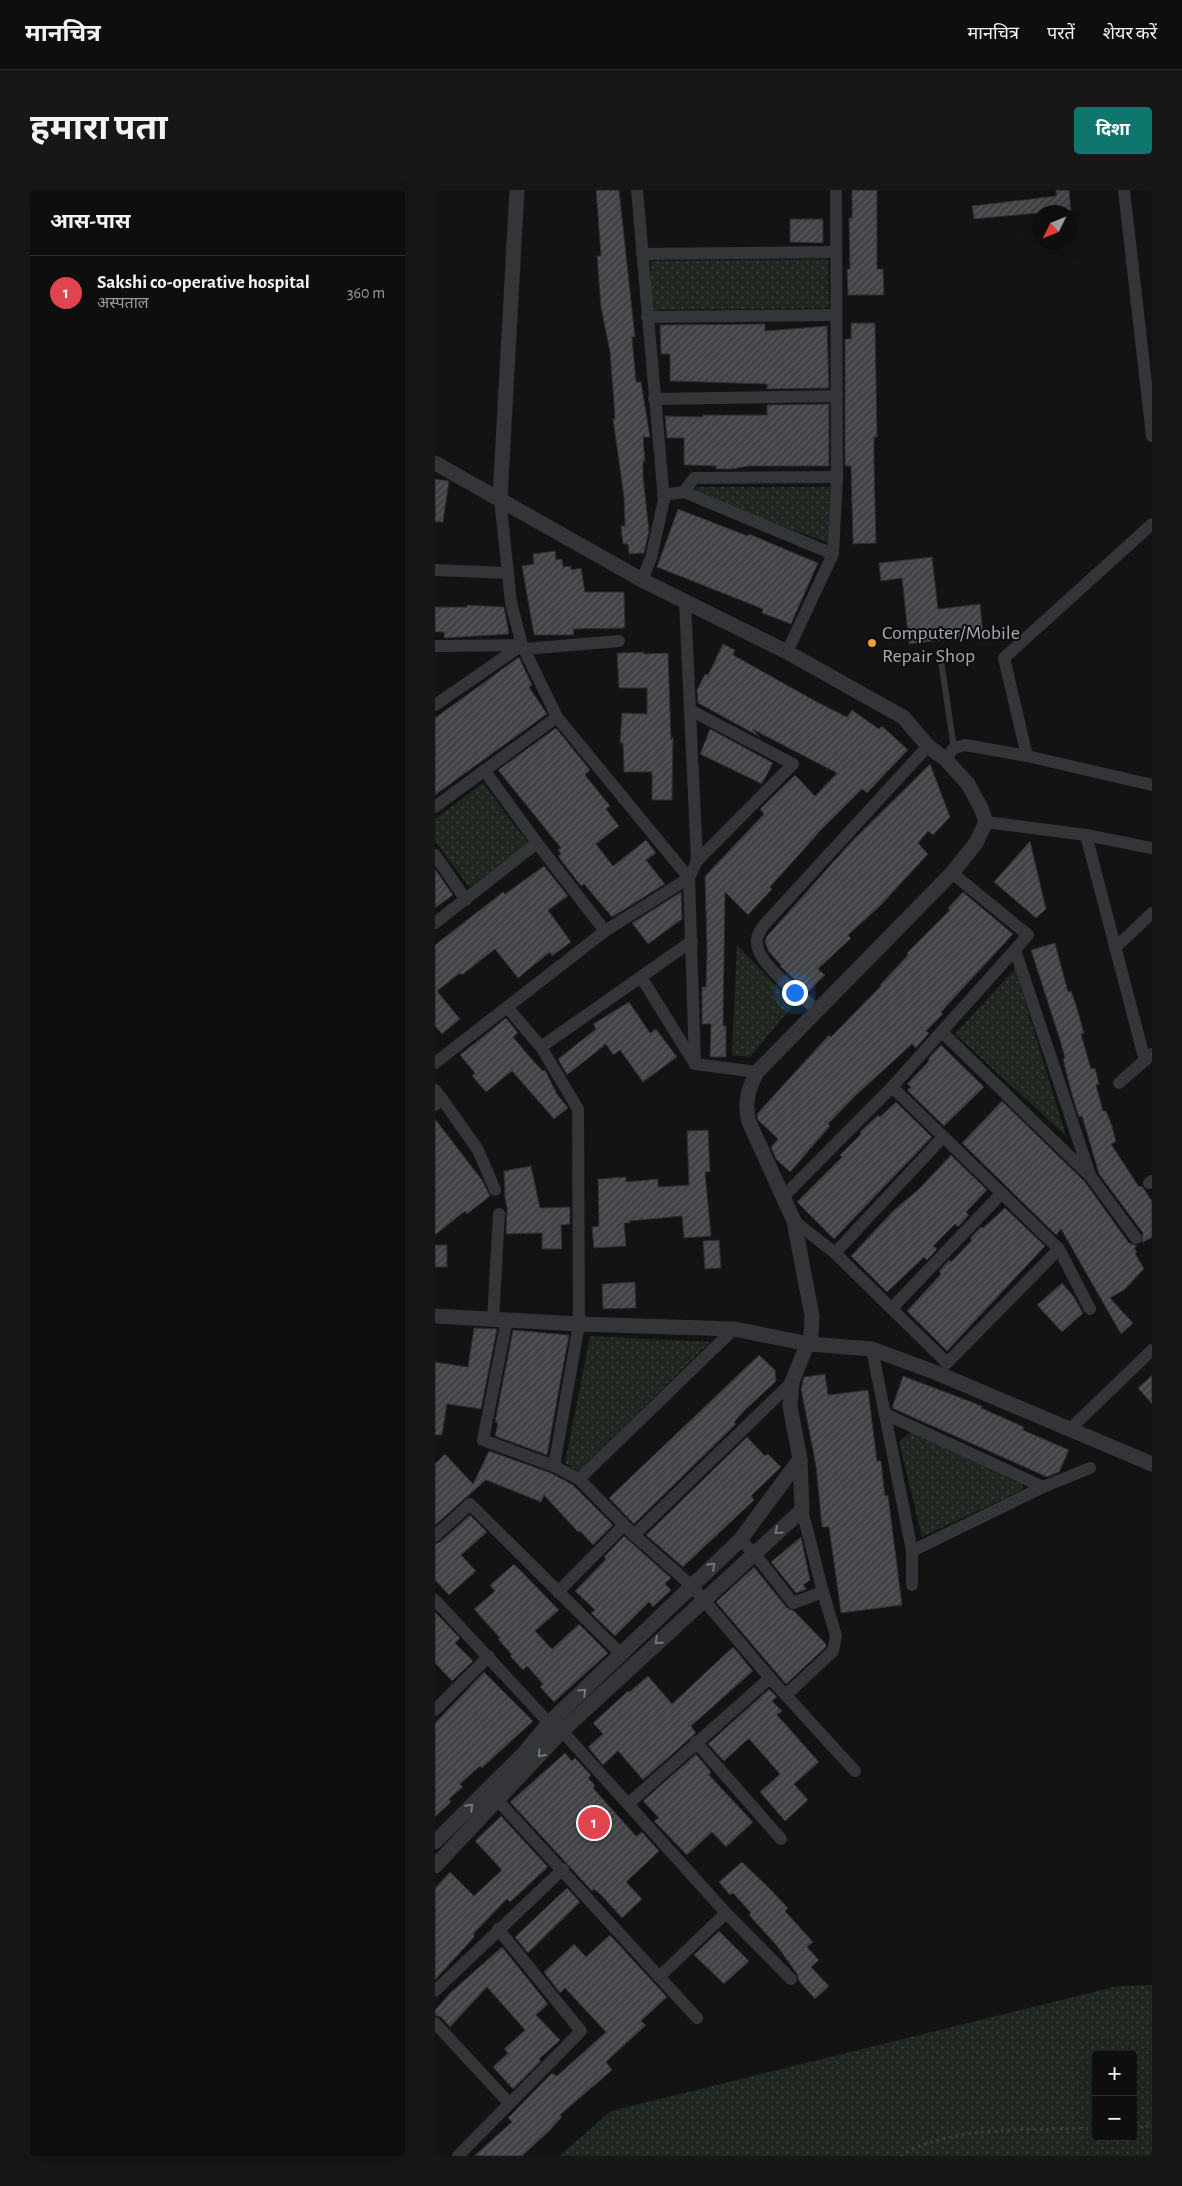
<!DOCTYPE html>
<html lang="hi">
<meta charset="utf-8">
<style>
:root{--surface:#0e0e0f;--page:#171718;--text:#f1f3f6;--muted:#9b9c9e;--line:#2e2e2f;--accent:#0f766e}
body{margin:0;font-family:"Alegreya Sans","Noto Sans Devanagari",sans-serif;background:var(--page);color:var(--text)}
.controls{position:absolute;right:15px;bottom:15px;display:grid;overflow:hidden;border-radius:5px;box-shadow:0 5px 20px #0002}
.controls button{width:45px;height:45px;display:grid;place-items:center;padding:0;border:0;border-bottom:1px solid var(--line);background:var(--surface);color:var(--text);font:25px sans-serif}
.compass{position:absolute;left:597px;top:15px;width:45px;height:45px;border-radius:50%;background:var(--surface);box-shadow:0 5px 20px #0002;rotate:227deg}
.you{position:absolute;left:359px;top:802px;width:18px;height:18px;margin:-12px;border:4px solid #fff;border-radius:50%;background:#1a73e8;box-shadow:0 0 0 8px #1a73e833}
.badge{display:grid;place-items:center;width:32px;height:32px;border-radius:50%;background:var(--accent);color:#fff;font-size:16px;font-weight:700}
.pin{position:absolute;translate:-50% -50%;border:2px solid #fff;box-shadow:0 1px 5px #0006}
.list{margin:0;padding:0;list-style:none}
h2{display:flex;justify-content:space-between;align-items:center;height:65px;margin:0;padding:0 20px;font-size:21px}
h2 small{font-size:16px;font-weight:400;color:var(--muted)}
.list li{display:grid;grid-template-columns:32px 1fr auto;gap:15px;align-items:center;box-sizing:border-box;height:75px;padding:0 20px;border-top:1px solid var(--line)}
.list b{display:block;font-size:19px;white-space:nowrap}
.list p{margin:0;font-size:16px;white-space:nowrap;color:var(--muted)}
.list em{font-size:16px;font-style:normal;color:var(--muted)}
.map{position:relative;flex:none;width:717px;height:1966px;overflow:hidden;border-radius:5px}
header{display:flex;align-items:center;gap:30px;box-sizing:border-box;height:70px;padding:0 25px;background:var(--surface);border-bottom:1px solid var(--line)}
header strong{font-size:24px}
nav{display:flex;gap:28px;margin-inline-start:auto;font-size:18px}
.intro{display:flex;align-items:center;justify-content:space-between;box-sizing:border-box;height:120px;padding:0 30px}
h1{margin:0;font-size:35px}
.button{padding:12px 22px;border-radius:5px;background:var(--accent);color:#fff;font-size:18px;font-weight:700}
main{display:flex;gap:30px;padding:0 30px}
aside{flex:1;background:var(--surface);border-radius:5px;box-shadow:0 5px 20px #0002}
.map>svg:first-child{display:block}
.green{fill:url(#green-dots);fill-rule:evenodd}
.building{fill:url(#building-hatch);stroke:#2d2d30}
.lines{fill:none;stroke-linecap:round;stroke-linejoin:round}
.path{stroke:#3a3c40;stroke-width:3;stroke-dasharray:2.5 4;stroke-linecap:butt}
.service{stroke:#343539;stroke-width:6}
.minor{stroke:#343539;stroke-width:12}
.tertiary{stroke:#343539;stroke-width:15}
.oneway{stroke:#72767d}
.poi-dot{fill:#e99f36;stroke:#0e0e0f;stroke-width:2}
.labels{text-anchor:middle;stroke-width:4;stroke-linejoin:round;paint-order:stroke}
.poi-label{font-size:20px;fill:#a5abb4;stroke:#0e0e0f;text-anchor:start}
</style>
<header>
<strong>मानचित्र</strong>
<nav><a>मानचित्र</a><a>परतें</a><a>शेयर करें</a></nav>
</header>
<div class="intro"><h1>हमारा पता</h1><a class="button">दिशा</a></div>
<main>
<aside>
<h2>आस-पास<small></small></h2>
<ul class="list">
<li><span class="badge" style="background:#e0444e">1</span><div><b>Sakshi co-operative hospital</b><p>अस्पताल</p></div><em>360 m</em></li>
</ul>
</aside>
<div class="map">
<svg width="717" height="1966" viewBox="0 0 717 1966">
<defs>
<pattern id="green-dots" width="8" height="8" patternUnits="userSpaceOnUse" patternTransform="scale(1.25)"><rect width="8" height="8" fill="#1f2720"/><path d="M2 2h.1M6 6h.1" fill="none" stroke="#3d443e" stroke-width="1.8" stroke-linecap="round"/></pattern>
<pattern id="building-hatch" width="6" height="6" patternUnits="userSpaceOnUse" patternTransform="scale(1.25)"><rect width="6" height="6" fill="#424347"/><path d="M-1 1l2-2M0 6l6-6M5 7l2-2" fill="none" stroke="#5a5b5f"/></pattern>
</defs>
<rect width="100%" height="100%" fill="#131314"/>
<g class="green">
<path d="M393 69 394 118 216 120V71Z"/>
<path d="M261 297H395L392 352 259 306Z"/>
<path d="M48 593 93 653 34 697 0 651V629Z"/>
<path d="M302 755 359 814 315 867 297 865Z"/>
<path d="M580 779 631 946 520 844Z"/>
<path d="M155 1146 275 1152 143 1281 130 1273Z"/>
<path d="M476 1242 588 1295 587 1300 487 1347 464 1251Z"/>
<path d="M717 1795V1966H124L176 1921 683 1796ZM661 1865H698V1947H661Z"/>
</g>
<g class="building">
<path d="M161 0H184L200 147H197L201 192H206L215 247H208L210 271H208V287L214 341 209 363 194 364 193 354H188L186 336H190L189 307 178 229H180L179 213 175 162 166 117 162 66H166Z"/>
<path d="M417 0H442V79H448L449 105H413L412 79H415L414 28H417Z"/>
<path d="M621 0H634L636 20 539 29 537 16 621 6Z"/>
<path d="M355 29H388V53L355 52Z"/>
<path d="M416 133H440L442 247H439V270L441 353 418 354 416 276H410V149H416Z"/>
<path d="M330 134V141L392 136 394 198 332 199V194L235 191V164H226L225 135Z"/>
<path d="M394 214V276H313L297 279H281V276L249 275V248H232L230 226 268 227V225H332V215Z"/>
<path d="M0 289 14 291 8 332H0Z"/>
<path d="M243 319 313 346 314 344 383 373 356 434 327 423 328 419 222 377Z"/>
<path d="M120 361 121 370 127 369 128 377 136 376V380L146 378 150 402H189L190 438 138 439 139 445H99L87 376 99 374 98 364Z"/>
<path d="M497 367 503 419 545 414 548 445 474 454 467 388 446 391 444 373Z"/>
<path d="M32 415 69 417 74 444 9 448V442H0V417H32Z"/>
<path d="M288 454 300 460 298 465 382 512 412 527 417 520 444 539 447 536 473 560 432 603 427 599 386 640 335 697 337 699 313 725 290 702 288 836H291V867H275L276 834H267V797H271L272 760 270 686 329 624 325 619 360 585 380 606 402 583 317 539 325 547 263 513 262 500 270 484 273 485Z"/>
<path d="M209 462V464L233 463 236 550 238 547 237 610H217V582H189L188 553H185L187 523 212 524V498H184L182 463Z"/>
<path d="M84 467 97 495 94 497 112 524 0 605V528Z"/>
<path d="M121 538 155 580 150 585 175 616 171 619 184 636 161 654 178 676 211 650 221 663 211 670 230 694 177 727 149 694 146 696 123 666 126 664 123 660 126 658 63 580Z"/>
<path d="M275 539 338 573 327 594 265 564Z"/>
<path d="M495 574 515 627 498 645 493 641 483 653 493 664 445 716 413 745 416 748 383 779 390 785 373 802 345 776 346 775 334 762 330 752 332 746 417 651Z"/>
<path d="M595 651 611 719 601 728 559 692Z"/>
<path d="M109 676 133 706 113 720 136 752 117 766 115 762 83 788 60 759 27 785 25 783 2 801 25 829 7 844 0 836V755L68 702 70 704Z"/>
<path d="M0 679 18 705 0 718Z"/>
<path d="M246 702 247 729 213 754 197 733Z"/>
<path d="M528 702 578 744 506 822 508 824 491 841 494 843 481 858 477 854 419 907 393 934 395 936 355 982 341 969 336 957 343 949 323 930 322 924 394 845 396 847 446 796 445 795 473 765 472 763 515 720 513 718Z"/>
<path d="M620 753 633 802 636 801 641 815 649 843 646 844 656 879 660 878 664 894 661 895 668 921H671L677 936 681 952 676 954 704 997 707 996 717 1011V1047L707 1053 708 1043 664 984 647 926 644 927 637 905 628 869 630 868 625 850 596 760Z"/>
<path d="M194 812 215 843 221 839 242 867 208 892 185 860 178 865 171 854 132 885 123 869 161 839 158 834Z"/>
<path d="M71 828 83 843 78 847 100 873 108 881 110 880 122 904 133 918 119 929 77 881 51 902 37 886 40 883 25 865Z"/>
<path d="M506 855 549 897 509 936 472 900 476 897 472 894 494 871 493 869Z"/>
<path d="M567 911 650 992 694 1053 702 1056 699 1058 702 1062 700 1063 709 1079 689 1100 675 1108 698 1133 686 1144 626 1039 621 1045 527 953Z"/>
<path d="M461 912 497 947 399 1049 362 1012 407 967 405 965 426 944 425 942 443 925 445 927Z"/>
<path d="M0 929 47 990 55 1006 32 1024 30 1021 0 1045Z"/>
<path d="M273 940 275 982H270L276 1046 249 1048 247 1026 195 1031V1033H189L191 1056 159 1058 157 1037 164 1036 163 989 191 987V992L223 989V997L254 995 252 941Z"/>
<path d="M516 965 552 1000 531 1022 534 1025 523 1037 520 1034 498 1056 502 1059 492 1070 489 1067 452 1102 416 1066 459 1020 484 999Z"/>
<path d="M96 976 105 1018 135 1017V1034L126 1035 127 1059H107V1043L71 1044 72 1021 73 1024 70 1008 69 981Z"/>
<path d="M570 1018 610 1056 512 1161 472 1121 506 1084 504 1081 514 1070 516 1072 537 1050 535 1048 546 1037 548 1038Z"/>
<path d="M284 1050 286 1078 270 1079 268 1051Z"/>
<rect x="0" y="1055" width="12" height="22"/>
<path d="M200 1092 201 1118 168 1119 167 1094Z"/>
<path d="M627 1093 639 1107 648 1123 627 1142 602 1115Z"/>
<path d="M39 1138 62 1139 46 1219 12 1214 7 1245H0V1172L33 1177Z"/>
<path d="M78 1140 134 1145 112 1265 60 1246 63 1233 60 1232Z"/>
<path d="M324 1165 340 1180 341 1191 310 1220 299 1232 301 1234 199 1334 174 1308Z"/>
<path d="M390 1184 393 1205 433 1200 442 1271H446L450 1306 453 1305 467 1415 406 1423 394 1337H387L381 1276 366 1199 369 1187Z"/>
<path d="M717 1185V1214L703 1198Z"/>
<path d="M468 1186 547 1216 546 1218 589 1237 588 1240 634 1260 624 1282 612 1287 457 1218Z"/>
<path d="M312 1247 330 1266 333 1264 346 1277 316 1306 319 1310 248 1377 211 1345Z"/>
<path d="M54 1261 116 1283 138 1295 178 1335 158 1355 145 1341 143 1342 109 1305 106 1312 51 1290 0 1335V1274L10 1264 38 1294Z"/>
<path d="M35 1325 52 1342 26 1365 41 1381 14 1405 0 1390V1354L5 1352Z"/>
<path d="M189 1346 236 1388 230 1394 236 1400 218 1417 214 1412 180 1446 156 1423 160 1420 140 1401 171 1369 169 1367Z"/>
<path d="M366 1347 375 1390 368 1395 372 1399 361 1403 336 1372Z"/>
<path d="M79 1374 124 1420 100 1441 117 1459 144 1434 173 1463 119 1512 105 1497 108 1494 92 1476 88 1480 75 1466 77 1465 63 1449 65 1448 39 1419 60 1401 55 1395Z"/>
<path d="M319 1377 352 1418 359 1421 391 1454V1457L351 1494 281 1412Z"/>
<path d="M0 1422 25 1448 20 1453 38 1471 17 1491 0 1473Z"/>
<path d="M298 1457 318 1481 256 1536 261 1543 208 1590 183 1561 168 1575 153 1557 168 1544 158 1533 193 1501 194 1502 213 1486 237 1514Z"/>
<path d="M49 1482 98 1531 47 1578 45 1576 25 1594 28 1597 14 1609 16 1612 0 1627V1533Z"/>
<path d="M334 1499 342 1507 337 1511 347 1521 342 1525 384 1572 359 1594 373 1610 350 1631 325 1602 345 1584 315 1550 313 1549 289 1571 273 1554Z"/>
<path d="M130 1563 137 1571 140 1568 156 1585 153 1588 160 1595 158 1598 201 1646 207 1642 224 1661 191 1692 207 1709 187 1728 167 1706 159 1699 157 1701 75 1612Z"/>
<path d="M261 1564 276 1582 274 1585 318 1632 291 1657 277 1642 252 1665 219 1631 224 1628 208 1611Z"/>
<path d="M66 1626 113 1677 75 1712 72 1709 38 1744 40 1746 0 1790V1698L15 1682 39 1706 67 1680 40 1651Z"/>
<path d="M307 1672 334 1698 353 1718 350 1721 378 1752 372 1757 384 1770 376 1777 394 1796 380 1809 364 1791 362 1784 342 1756 314 1725 316 1723 298 1703 295 1705 284 1692Z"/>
<path d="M132 1698 145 1712 93 1763 80 1747Z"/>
<path d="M284 1741 314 1771 289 1794 259 1765Z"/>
<path d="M175 1745 232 1807 206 1831 211 1835 171 1872 177 1880 125 1925 127 1927 114 1941 87 1966H39L77 1932 73 1928 117 1883 122 1886 171 1842 130 1798 125 1803 109 1782 139 1754 151 1767Z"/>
<path d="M67 1757 113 1814 101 1825 125 1850 104 1869 106 1871 78 1899 58 1877 73 1863 69 1859 90 1840 52 1797 15 1837 6 1827 0 1825V1820L15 1803Z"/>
</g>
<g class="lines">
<g class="path">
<path d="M698 1937 717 1936"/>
<path d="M466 1966C515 1934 603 1941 661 1938"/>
</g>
<path class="service" d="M506 471 519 558"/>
<g class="minor">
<path d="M202 0 229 310 216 368 207 390"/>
<path d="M689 0 717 246"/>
<path d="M207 64 400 62"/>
<path d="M212 127 401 125"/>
<path d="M219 209 402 206"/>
<path d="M249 302 259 288 402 287"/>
<path d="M228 305 249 302 398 364"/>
<path d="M65 308 76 413 87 455 122 527 254 688 260 874 322 882"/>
<path d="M0 380 73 383"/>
<path d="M250 412 262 671"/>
<path d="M0 456 87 455"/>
<path d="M89 459 184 451"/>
<path d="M352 462 398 364 402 287 401 0"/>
<path d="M0 515 87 455"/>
<path d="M592 566 569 468 717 334"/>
<path d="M510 569 519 558 530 555 592 566 717 595"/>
<path d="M49 580 102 653 170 741"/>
<path d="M0 617 122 527"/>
<path d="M551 632 651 645 717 658"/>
<path d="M651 645 710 871"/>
<path d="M0 665 31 710"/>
<path d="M0 733 102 653"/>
<path d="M680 758 717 723"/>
<path d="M580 760 655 985"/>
<path d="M206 787 260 874"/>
<path d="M72 817 106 857 143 919 144 1134 119 1276"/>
<path d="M382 820C367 806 322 774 322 753 321 746 325 741 329 735L493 556"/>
<path d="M508 843 656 987 701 1048"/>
<path d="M106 857 257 751"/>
<path d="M0 873 170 741 254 688 262 671 358 574 255 520"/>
<path d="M684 893 717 864"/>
<path d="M457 897 624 1059 655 1119"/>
<path d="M0 900 7 909 0 915"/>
<path d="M7 909 43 960 60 1000"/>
<path d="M714 993 717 991"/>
<path d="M349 1006 457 897 593 745 517 683"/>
<path d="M359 1031 400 1063 512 1173 624 1059"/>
<path d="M400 1063 508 947"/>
<path d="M457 1118 567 1003"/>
<path d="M58 1130 64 1024"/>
<path d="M72 1130 48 1250 119 1276 144 1289 199 1345 256 1395 335 1488 420 1581"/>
<path d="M437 1159 477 1361V1395"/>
<path d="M450 1224 608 1297 477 1361"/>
<path d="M634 1240 717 1160"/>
<path d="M144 1289 299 1139"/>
<path d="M608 1297 655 1278"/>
<path d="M199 1345 357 1192"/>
<path d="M0 1346 35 1314 187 1465"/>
<path d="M305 1350 319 1363 358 1413 388 1402 367 1320"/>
<path d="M123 1402 189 1335"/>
<path d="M0 1410 114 1533 127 1541 291 1723 356 1789"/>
<path d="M351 1505 398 1461 401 1446 388 1402"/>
<path d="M0 1520 54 1466"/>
<path d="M261 1552 346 1649"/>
<path d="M56 1603 262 1828"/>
<path d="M193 1614 335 1488"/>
<path d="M224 1787 291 1723"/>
<path d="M0 1801 128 1679"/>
<path d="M0 1833 74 1913"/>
<path d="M23 1966 146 1841 63 1739"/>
</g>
<g class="tertiary">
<path d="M0 273 207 390 352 462 468 527 493 556 510 569 533 594 546 618 551 632 541 653 517 683 322 882C313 899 309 913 314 932L359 1031 377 1126 376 1145 357 1192 355 1216 365 1269 367 1320 127 1541 0 1676"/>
<path d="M65 308 82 0"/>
<path d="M0 1126 144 1134 299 1139 374 1154 437 1159 502 1183 717 1274"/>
<path d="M0 1652 90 1562 114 1533 305 1350 365 1269"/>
</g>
</g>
<defs><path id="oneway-chevron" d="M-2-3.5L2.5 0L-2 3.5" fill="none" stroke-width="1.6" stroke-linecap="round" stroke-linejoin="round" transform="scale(1.25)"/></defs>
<g class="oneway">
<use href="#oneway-chevron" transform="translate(343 1341) rotate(138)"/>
<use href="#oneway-chevron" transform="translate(277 1376) rotate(-43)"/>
<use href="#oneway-chevron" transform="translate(223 1451) rotate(137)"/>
<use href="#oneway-chevron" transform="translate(148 1502) rotate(-43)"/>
<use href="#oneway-chevron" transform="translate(106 1564) rotate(132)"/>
<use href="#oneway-chevron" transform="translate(35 1617) rotate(-45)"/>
</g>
<circle class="poi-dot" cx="437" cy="453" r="5"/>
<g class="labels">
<g class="poi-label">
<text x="447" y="449">Computer/Mobile<tspan x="447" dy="23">Repair Shop</tspan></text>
</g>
</g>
</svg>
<div class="controls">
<button>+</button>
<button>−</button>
</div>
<svg class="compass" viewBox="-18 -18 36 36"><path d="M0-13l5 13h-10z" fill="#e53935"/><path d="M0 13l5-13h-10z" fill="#9b9c9e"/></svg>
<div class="you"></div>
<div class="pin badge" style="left:159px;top:1633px;background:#e0444e">1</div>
</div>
</main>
